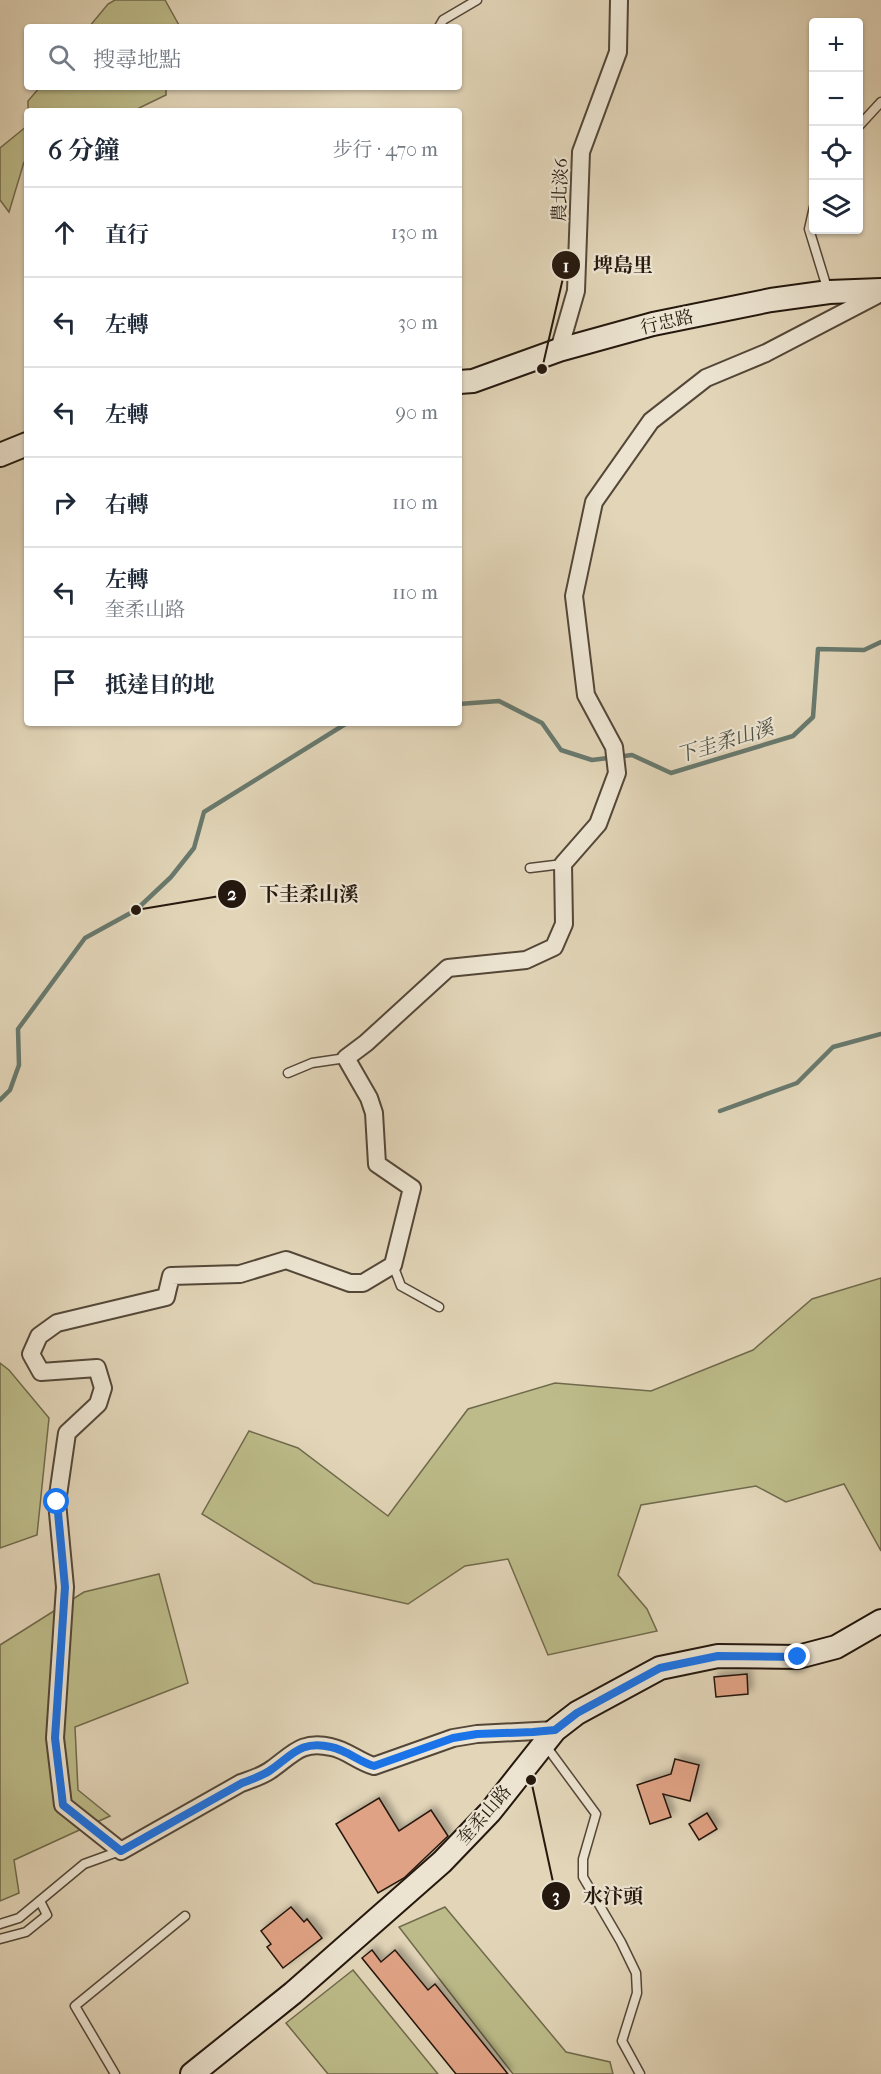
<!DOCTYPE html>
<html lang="zh-TW">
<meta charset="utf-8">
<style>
:root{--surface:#fff;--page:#f6f6f7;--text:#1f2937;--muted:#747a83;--line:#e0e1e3}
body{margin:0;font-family:"IM FELL French Canon","Noto Serif TC",serif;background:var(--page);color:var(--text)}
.controls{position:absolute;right:18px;top:18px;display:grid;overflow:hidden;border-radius:6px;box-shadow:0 2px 4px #0004}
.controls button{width:54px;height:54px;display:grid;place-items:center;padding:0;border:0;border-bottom:2px solid var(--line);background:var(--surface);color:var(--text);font:30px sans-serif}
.stop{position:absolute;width:18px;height:18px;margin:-14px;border:4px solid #1a73e8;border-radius:50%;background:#fff}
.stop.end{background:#1a73e8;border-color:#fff;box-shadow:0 2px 6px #0008}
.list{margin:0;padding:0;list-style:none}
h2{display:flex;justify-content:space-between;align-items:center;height:78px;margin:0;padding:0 24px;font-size:26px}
h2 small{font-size:20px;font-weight:400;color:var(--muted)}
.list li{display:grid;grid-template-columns:39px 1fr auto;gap:18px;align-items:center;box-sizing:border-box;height:90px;padding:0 24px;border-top:2px solid var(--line)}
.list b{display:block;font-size:22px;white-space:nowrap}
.list p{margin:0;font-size:20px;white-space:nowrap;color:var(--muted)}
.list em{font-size:20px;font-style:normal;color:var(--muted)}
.icon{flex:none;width:33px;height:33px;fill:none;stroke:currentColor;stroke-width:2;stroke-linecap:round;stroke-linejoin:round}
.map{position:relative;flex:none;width:881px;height:2074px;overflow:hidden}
.search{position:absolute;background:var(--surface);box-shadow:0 2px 4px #0004;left:24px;top:24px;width:438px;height:66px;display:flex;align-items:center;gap:15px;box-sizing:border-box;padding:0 21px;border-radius:6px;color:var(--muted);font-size:22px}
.panel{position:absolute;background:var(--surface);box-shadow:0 2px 4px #0004;left:24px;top:108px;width:438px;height:618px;border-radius:6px}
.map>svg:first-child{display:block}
.green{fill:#bcbb89;stroke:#706a4c;stroke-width:1.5}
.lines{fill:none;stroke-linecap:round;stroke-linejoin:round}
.stream{stroke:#68796d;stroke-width:4.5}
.building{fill:#dfa284;stroke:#25180e;stroke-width:1.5;filter:url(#shadow)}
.lane-casing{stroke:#544738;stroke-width:11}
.street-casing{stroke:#544738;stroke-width:20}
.secondary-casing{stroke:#25180e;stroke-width:26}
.lane{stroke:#ece4d1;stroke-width:8}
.street{stroke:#ece4d1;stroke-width:16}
.secondary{stroke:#ece4d1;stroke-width:22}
.route{stroke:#1a73e8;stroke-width:8}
.labels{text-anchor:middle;stroke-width:4.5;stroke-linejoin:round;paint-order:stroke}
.street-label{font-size:18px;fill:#25180e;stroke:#ece4d1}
.water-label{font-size:20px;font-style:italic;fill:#4c5045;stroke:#ece4d1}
.leader{fill:none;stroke:#25180e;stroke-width:2}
.callout-dot{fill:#25180e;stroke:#ece4d1;stroke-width:2}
.mark-label{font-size:18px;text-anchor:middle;font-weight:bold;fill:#fff}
.callout-label{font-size:20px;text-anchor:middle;font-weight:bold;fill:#25180e;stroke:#ece4d1;stroke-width:4.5;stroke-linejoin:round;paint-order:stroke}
</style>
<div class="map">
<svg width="881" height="2074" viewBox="0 0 881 2074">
<defs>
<filter id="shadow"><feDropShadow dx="4.5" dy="-4.5" stdDeviation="3" flood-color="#0004"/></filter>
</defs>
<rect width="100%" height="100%" fill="#e2d5b8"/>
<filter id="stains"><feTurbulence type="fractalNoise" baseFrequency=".00333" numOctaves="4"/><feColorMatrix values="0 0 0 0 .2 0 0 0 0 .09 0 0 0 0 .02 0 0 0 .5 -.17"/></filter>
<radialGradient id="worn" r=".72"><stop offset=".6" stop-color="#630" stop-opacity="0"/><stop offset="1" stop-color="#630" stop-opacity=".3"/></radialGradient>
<g class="green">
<path d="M115 0H165L180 27H89L108 4Z"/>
<path d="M40 87H166V95L133 111H28V101Z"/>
<path d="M27 126V161L24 162 9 212 0 200V148Z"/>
<path d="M881 1278V1551L844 1484 786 1502 756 1486 641 1505 618 1575 647 1609 657 1631 548 1655 508 1559 465 1566 408 1604 314 1583 202 1514 249 1431 298 1448 388 1516 468 1409 555 1383 651 1391 753 1350 812 1299Z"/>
<path d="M0 1363 9 1370 49 1418 37 1535 0 1548Z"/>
<path d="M159 1574 188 1683 75 1727 78 1790 110 1816 14 1860 19 1893 0 1901V1645L84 1592Z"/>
<path d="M445 1907 566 2052 610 2062 613 2074H513L399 1927Z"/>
<path d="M353 1970 438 2074H328L286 2023Z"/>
</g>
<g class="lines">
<g class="stream">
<path d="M459 704 499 701 542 723 561 750 592 760 632 755 671 773 793 736 813 717 818 649 864 650 881 642"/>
<path d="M0 1100 10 1090 19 1065 18 1029 85 938 136 910 171 877 194 848 204 812 347 723"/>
<path d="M720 1111 797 1083 833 1047 881 1034"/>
</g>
</g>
<g class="building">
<path d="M747 1674 748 1694 716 1697 714 1677Z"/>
<path d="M675 1759 699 1765 690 1801 663 1794 671 1817 650 1824 637 1785 671 1774Z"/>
<path d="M379 1798 399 1831 431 1810 448 1836 404 1878 378 1893 336 1824Z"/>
<path d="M707 1813 717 1829 699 1840 689 1824Z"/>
<path d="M291 1907 304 1922 307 1919 322 1938 283 1968 267 1947 271 1944 261 1931Z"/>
<path d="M372 1950 381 1962 395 1950 428 1990 435 1984 508 2074H456L362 1958Z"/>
</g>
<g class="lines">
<defs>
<g id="lane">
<path d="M439 27 443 20 477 0"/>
<path d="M858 127 881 102"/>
<path d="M814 207 809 229 828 291"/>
<path d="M530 868 563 864"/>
<path d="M288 1073 312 1063 346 1058"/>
<path d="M393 1265 401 1286 439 1307"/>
<path d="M546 1746 596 1814 583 1859V1877L621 1942 636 1973 637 1993 622 2041 640 2074"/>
<path d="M0 1924 19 1918 84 1864 120 1851"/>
<path d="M0 1939 26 1932 47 1915 40 1901"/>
<path d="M115 2074 75 2006 185 1916"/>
</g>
<g id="street">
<path d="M559 350 576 291 581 152 618 52 619 0"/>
<path d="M555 1730 477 1734 453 1738 374 1766C359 1762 347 1750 331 1747 302 1740 293 1754 272 1769 263 1776 252 1779 241 1783L121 1851 63 1805 55 1738 65 1587 57 1502 67 1433 98 1404 103 1388 97 1368 41 1372 31 1354 39 1336 57 1323 166 1297 171 1276 240 1274 286 1260 350 1283H363L393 1265 412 1188 377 1164 374 1113 369 1098 346 1058 366 1043 448 968 526 960 554 947 564 924 563 864 598 824 617 773 614 747 586 695 574 596 594 502 651 421 706 378 766 353 881 293"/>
</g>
<g id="secondary">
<path d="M459 382 473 381 559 350 653 324 771 300 829 292 881 290"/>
<path d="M0 455 27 444"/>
<path d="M192 2074 293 1993 442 1862 490 1812 555 1730 577 1713 660 1668 718 1656 798 1657 836 1647 881 1621"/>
</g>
</defs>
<use href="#lane" class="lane-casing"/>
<use href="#street" class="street-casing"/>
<use href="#secondary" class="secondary-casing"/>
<use href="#lane" class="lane"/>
<use href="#street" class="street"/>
<use href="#secondary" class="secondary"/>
</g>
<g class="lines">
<path class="route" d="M57 1502 65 1587 55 1738 63 1805 121 1851 242 1783C252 1779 263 1776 272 1769 293 1754 302 1740 331 1747 347 1750 359 1762 374 1766L453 1738 477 1734 533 1732 555 1730 577 1713 660 1668 718 1656 798 1657"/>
</g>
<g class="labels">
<g class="street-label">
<text transform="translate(560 190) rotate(-88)" y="6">農北淡6</text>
<text transform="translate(667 322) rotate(-13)" y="6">行忠路</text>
<text transform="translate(484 1815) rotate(-49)" y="6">奎柔山路</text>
</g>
<g class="water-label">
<text transform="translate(725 741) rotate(-17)" y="7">下圭柔山溪</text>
</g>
</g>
<path class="leader" d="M542 369L566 265M136 910L232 894M531 1780L556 1896"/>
<g class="callout-dot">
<circle cx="542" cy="369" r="6"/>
<circle cx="136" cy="910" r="6"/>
<circle cx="531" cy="1780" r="6"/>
<circle cx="566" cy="265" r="15"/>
<circle cx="232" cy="894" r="15"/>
<circle cx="556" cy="1896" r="15"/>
</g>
<g class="mark-label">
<text x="566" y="272">1</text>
<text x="232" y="900">2</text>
<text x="556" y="1902">3</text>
</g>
<g class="callout-label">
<text x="623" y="272">埤島里</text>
<text x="309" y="901">下圭柔山溪</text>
<text x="613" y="1903">水汴頭</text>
</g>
<rect width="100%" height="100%" filter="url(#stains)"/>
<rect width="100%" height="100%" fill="url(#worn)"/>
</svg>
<div class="controls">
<button>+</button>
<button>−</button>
<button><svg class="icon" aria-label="locate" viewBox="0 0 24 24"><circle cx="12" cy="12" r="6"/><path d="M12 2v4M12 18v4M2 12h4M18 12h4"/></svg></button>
<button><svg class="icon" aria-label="layers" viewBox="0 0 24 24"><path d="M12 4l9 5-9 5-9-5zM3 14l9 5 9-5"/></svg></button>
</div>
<div class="stop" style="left:57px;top:1502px"></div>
<div class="stop end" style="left:798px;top:1657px"></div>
<div class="search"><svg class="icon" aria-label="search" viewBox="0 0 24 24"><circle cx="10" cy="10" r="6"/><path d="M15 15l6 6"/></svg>搜尋地點</div>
<section class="panel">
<h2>6 分鐘<small>步行 · 470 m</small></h2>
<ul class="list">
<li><svg class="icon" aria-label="ahead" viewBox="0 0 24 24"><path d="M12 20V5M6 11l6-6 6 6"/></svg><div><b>直行</b></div><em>130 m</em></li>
<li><svg class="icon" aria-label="left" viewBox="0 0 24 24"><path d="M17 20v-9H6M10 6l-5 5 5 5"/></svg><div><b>左轉</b></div><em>30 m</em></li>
<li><svg class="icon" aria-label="left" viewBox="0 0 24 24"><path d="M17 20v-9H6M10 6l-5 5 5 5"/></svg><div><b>左轉</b></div><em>90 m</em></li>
<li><svg class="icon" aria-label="right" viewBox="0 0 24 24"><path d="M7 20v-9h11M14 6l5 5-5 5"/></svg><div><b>右轉</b></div><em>110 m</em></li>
<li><svg class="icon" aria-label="left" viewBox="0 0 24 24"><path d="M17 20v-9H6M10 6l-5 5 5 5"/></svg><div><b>左轉</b><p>奎柔山路</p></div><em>110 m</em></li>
<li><svg class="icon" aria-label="arrive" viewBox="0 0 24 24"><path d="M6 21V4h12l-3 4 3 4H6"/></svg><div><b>抵達目的地</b></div></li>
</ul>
</section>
</div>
